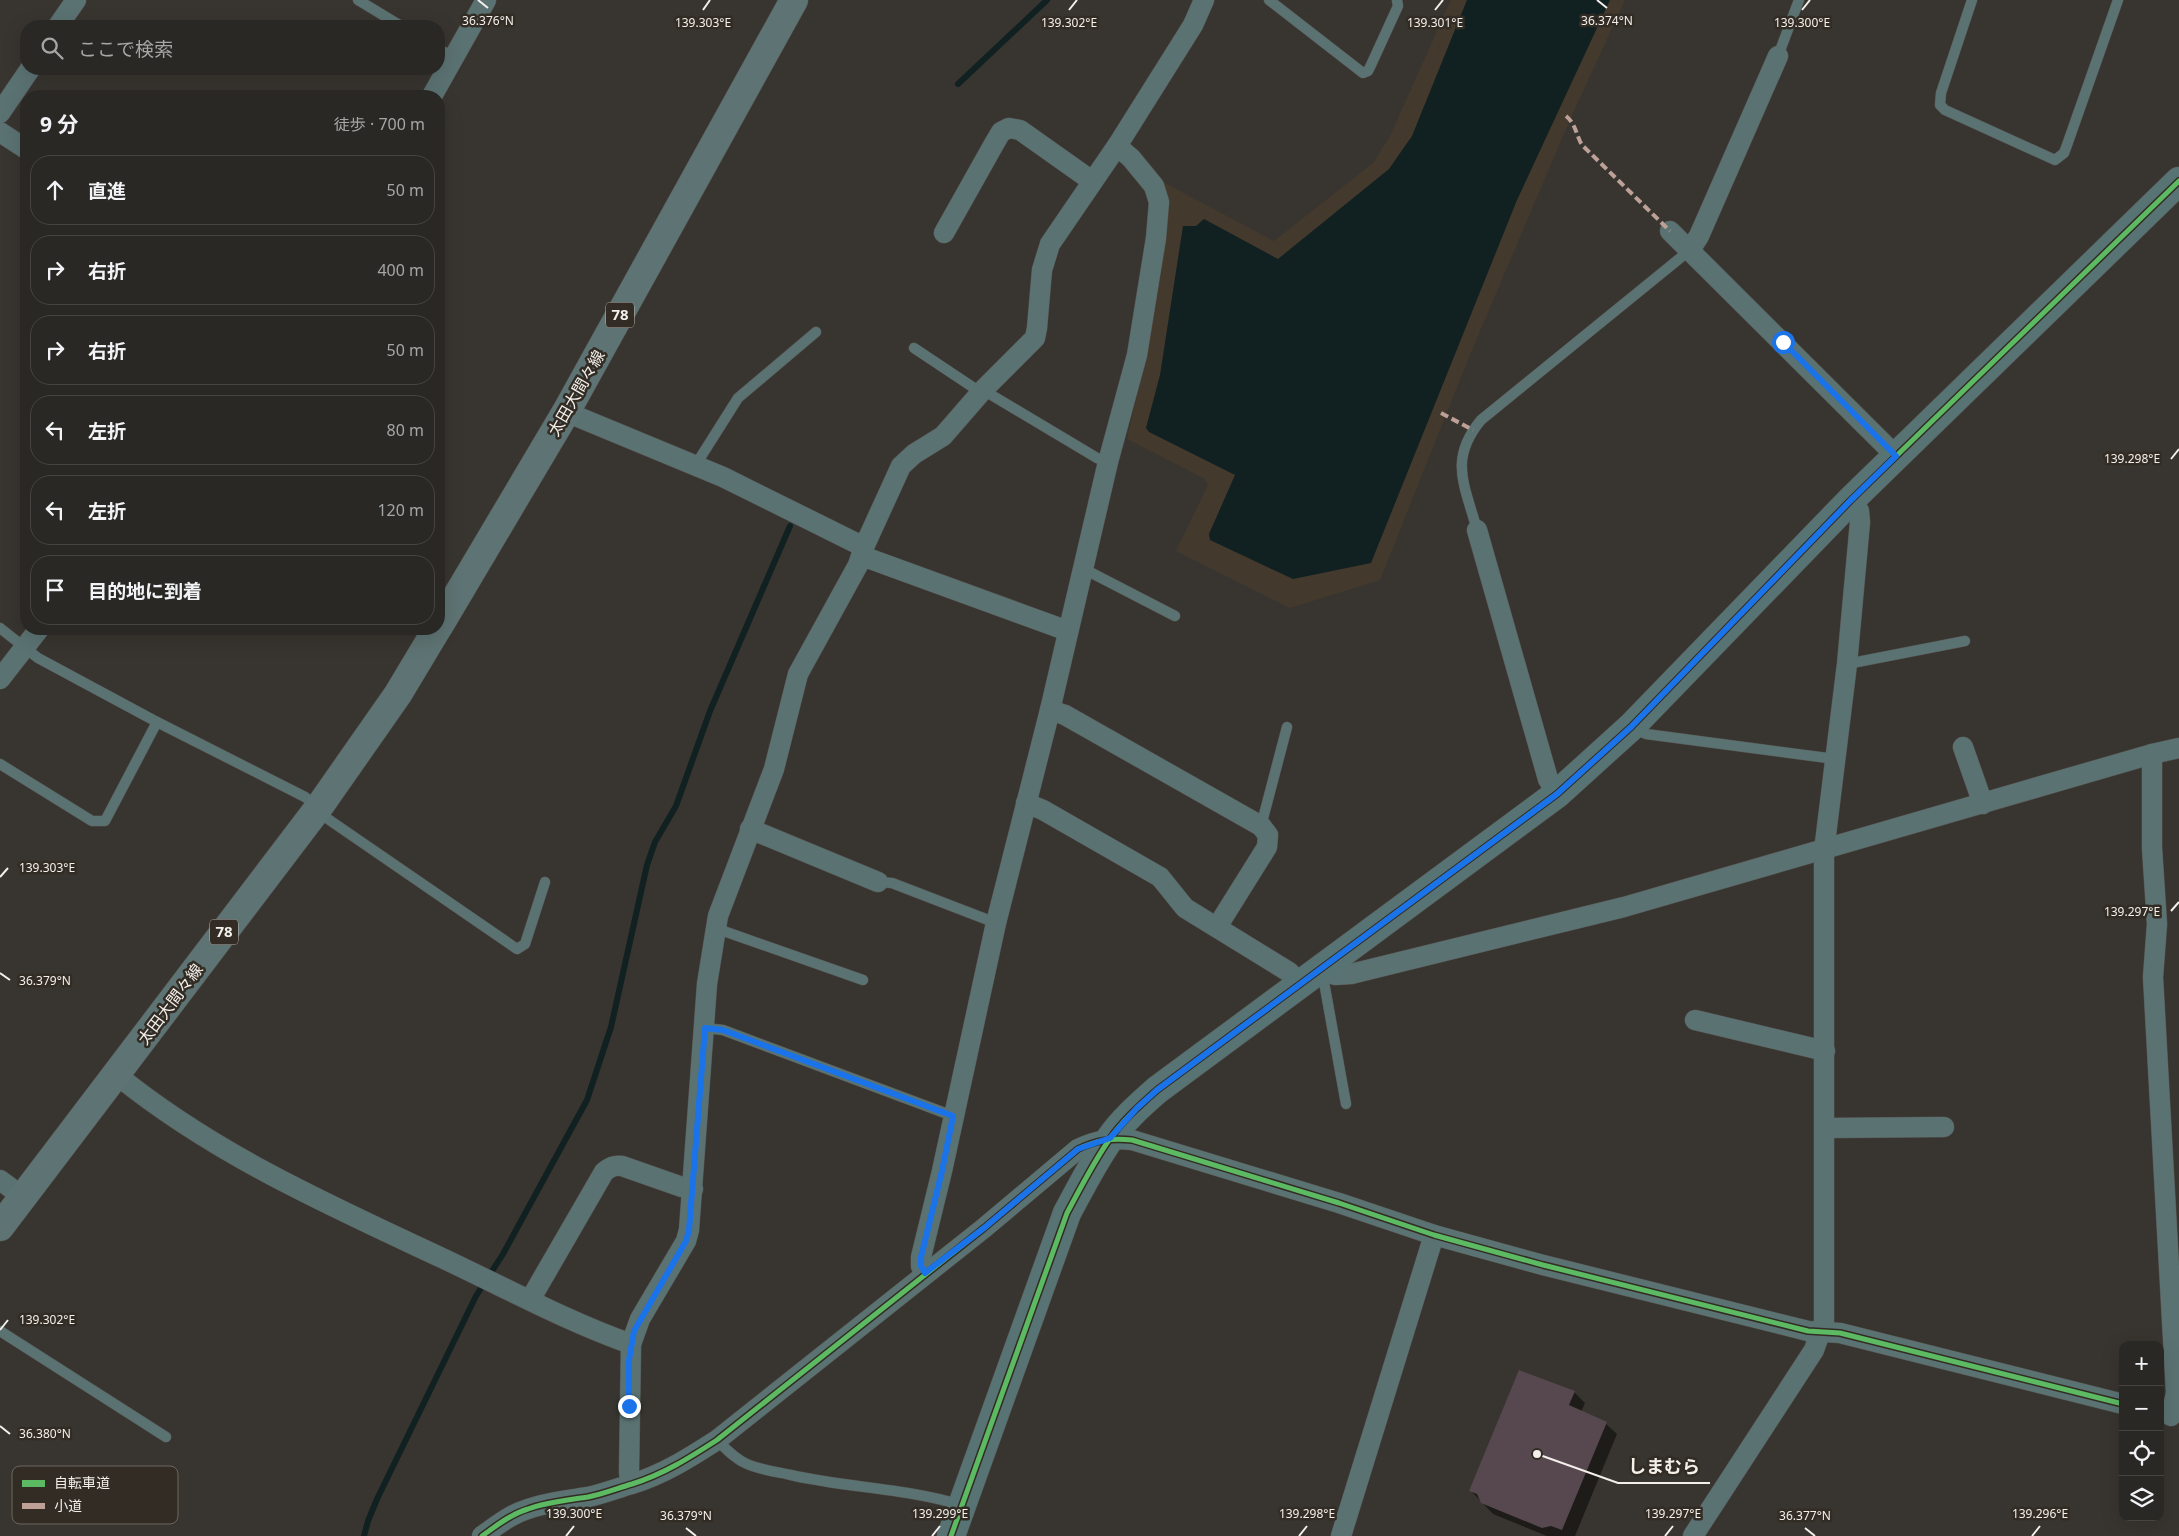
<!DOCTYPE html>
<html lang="ja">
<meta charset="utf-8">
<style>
:root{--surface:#2a2824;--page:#32302c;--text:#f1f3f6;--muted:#a5a6a6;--line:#464441}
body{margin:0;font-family:"Noto Sans","Noto Sans JP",sans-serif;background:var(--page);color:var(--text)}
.controls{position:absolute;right:15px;bottom:15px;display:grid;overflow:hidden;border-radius:10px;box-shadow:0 5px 20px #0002}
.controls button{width:45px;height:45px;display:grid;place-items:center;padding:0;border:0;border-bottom:1px solid var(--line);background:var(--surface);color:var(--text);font:25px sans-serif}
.stop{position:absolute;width:15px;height:15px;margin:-11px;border:4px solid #1a73e8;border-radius:50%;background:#fff}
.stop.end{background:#1a73e8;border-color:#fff;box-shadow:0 1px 5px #0008}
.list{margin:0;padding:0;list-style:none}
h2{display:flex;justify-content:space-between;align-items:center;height:65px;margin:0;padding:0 20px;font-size:21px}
h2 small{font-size:16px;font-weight:400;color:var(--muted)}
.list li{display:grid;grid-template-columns:32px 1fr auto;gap:15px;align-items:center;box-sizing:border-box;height:70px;margin:0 10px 10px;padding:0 10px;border:1px solid var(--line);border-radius:20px}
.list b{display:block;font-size:19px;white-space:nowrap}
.list em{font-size:16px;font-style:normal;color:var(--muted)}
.icon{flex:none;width:28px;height:28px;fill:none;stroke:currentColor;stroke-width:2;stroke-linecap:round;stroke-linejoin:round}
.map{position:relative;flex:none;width:2179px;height:1536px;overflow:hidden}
.search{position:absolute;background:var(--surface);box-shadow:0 5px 20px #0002;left:20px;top:20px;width:425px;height:55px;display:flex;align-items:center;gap:12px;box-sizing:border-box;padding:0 18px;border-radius:20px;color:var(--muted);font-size:19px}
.panel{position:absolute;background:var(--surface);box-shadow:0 5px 20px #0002;left:20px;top:90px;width:425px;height:545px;border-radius:20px}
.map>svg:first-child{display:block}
.built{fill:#43392d}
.water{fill:#112021}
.shadow{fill:#0007}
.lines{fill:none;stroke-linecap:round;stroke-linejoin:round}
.stream{stroke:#112021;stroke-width:6}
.building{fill:#574850}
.lane-casing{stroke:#55534f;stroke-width:11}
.street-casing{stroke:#55534f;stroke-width:21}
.secondary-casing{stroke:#55534f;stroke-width:29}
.primary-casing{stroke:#55534f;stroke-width:29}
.lane{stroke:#5b7273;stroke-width:10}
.street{stroke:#5b7273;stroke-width:20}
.secondary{stroke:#587373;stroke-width:28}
.primary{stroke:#5e7373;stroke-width:28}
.quiet{stroke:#bda197;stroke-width:4;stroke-dasharray:8 4;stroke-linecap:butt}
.cycleway-casing{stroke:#322c24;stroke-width:8}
.cycleway{stroke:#5cba63;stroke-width:5}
.route{stroke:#1a73e8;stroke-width:6}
.ticks{fill:none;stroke:#f3efea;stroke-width:2}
.labels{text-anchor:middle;stroke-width:5;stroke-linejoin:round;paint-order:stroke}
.shield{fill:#322c24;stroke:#b9b4af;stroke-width:1}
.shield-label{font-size:15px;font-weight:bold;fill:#f3efea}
.street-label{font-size:16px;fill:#f3efea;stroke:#322c24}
.key{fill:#322c24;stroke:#6c665f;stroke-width:1}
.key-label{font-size:14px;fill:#f3efea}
.ticks-label{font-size:12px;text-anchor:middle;fill:#f3efea;stroke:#322c24;stroke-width:5;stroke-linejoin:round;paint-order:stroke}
.leader{fill:none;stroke:#f3efea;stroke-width:2}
.callout-dot{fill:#f3efea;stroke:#322c24;stroke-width:2}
.callout-label{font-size:18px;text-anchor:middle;font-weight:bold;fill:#f3efea;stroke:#322c24;stroke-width:5;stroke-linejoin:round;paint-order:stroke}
</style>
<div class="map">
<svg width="2179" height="1536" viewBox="0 0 2179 1536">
<rect width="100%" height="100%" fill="#383530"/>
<path class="built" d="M1451 0H1625L1569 122 1469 357 1380 580 1290 608 1176 551 1208 485 1205 479 1127 439 1146 356 1161 274 1168 203 1163 182 1274 241 1373 163 1390 136Z"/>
<path class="water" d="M1467 0H1610L1517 200 1371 563 1293 579 1210 540 1209 534 1235 475 1149 432 1146 428 1160 375 1183 226H1196L1204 219 1278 259 1389 169 1412 136Z"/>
<path class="shadow" d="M1574 1392 1585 1403 1581 1412 1606 1424 1617 1434 1575 1536H1547L1493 1514 1470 1490Z"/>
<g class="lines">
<g class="stream">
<path d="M958 84 1047 0"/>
<path d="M364 1536 368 1521 377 1499 476 1296 503 1254 587 1100 611 1027 647 865 655 842 676 806 710 711 790 526"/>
</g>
</g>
<path class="building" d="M1519 1370 1575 1391 1569 1405 1607 1422 1562 1530 1551 1526 1542 1528 1481 1503 1477 1494 1469 1491Z"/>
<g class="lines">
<defs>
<g id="lane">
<path d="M358 0 401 26"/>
<path d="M1269 0 1363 73 1368 71 1371 65 1398 6 1397 0"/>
<path d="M1972 0 1941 93 1940 105 1945 110 2055 160 2064 153 2067 145 2118 0"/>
<path d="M439 49 454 58"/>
<path d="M1778 56 1799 0"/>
<path d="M914 348 974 388 983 390 1097 458 1108 462"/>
<path d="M695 466 738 398 816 332"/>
<path d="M1477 530C1465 485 1448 460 1481 420L1690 250"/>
<path d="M1082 568 1175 616"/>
<path d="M0 628 38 658 157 722 305 797 319 807 325 817 517 949 525 944 545 882"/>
<path d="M1847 664 1965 641"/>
<path d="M1632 728 1646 734 1835 759"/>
<path d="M0 764 92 821H105L157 722"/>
<path d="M1261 826 1287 727"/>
<path d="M878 882 892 883 996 923"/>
<path d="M715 928 863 980"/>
<path d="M1322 971 1346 1104"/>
<path d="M705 1028 723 1030 953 1116"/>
<path d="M0 1331 166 1437"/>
<path d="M717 1440C726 1449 735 1459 747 1464 761 1470 777 1472 791 1475 847 1488 906 1488 961 1505"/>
</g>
<g id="street">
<path d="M58 26 76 0"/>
<path d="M432 96 486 0"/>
<path d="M0 113 30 69"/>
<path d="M0 132 26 149"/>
<path d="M1670 231 1896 456"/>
<path d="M944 233 994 144 1001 132 1009 128 1020 130 1092 181"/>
<path d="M1690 250 1699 236 1778 56"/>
<path d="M566 412 723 477 864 547"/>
<path d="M1477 530 1548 779 1557 794"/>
<path d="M862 556 1068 631"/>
<path d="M0 679 39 629"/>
<path d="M1050 710 1065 715 1261 826 1268 835 1267 847 1217 927"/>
<path d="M1963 747 1983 804"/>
<path d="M2152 754V848L2157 924 2153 977 2176 1393 2171 1416"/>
<path d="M1026 803 1043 810 1160 877 1185 908 1289 972 1301 984"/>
<path d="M750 829 878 882"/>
<path d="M1322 970 1335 975 1351 974 1624 907 2152 754 2179 748"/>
<path d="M1695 1020 1825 1051"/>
<path d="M117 1075C214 1154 329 1205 442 1258 504 1287 566 1321 631 1344"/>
<path d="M1825 1128 1944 1127"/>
<path d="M0 1180 23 1197"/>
<path d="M925 1273 921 1266V1257L942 1171 996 923 1050 710 1108 462 1137 355 1156 238 1159 202 1154 186 1131 158 1117 146"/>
<path d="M530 1300 604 1172C610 1167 614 1165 622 1166L682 1187 693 1189"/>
<path d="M631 1484 629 1472 631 1344 640 1319 686 1241 689 1230 707 984 718 916 774 769 798 674 858 565 864 547 901 466 914 454 943 436 983 390 1035 338 1037 328 1042 270 1050 244 1117 146 1193 25 1204 0"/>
<path d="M482 1536C496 1526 511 1514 528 1509 547 1502 568 1500 588 1497 603 1494 618 1488 632 1484 664 1474 689 1458 717 1440L984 1228 1078 1149C1097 1140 1111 1138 1132 1140L1339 1203 1434 1235 1543 1265 1808 1331 1840 1333 2123 1404"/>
<path d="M1341 1536 1434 1235"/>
<path d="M1693 1536 1814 1350 1824 1322V851L1847 664 1860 522 1859 511 1850 501"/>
</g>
<path id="secondary" d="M951 1536 1067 1213C1080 1189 1093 1163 1109 1140 1122 1121 1140 1105 1157 1090L1557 794 1631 727 1850 501 2179 181"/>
<g id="primary">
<path d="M439 626 566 412 794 0"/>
<path d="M0 1227 319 807 398 694 437 629"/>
</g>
</defs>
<use href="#lane" class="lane-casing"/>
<use href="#street" class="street-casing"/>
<use href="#secondary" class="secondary-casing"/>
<use href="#primary" class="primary-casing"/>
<use href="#lane" class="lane"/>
<use href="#street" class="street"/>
<use href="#secondary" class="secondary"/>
<use href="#primary" class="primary"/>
<g class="quiet">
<path d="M1566 116C1576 124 1576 135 1582 145L1670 231"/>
<path d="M1441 413 1473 430"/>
</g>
<defs>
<g id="cycleway">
<path d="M482 1536C496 1526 511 1514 528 1509 547 1502 568 1500 588 1497 603 1494 618 1488 632 1484 664 1474 689 1458 717 1440L984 1228 1078 1149C1097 1140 1111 1138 1132 1140L1339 1203 1434 1235 1543 1265 1808 1331 1840 1333 2123 1404"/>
<path d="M951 1536 1067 1213C1080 1189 1093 1163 1109 1140 1122 1121 1140 1105 1157 1090L1557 794 1631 727 1850 501 2179 181"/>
</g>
</defs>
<use href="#cycleway" class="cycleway-casing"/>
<use href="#cycleway" class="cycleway"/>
</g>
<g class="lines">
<path class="route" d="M629 1406V1360L634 1331 686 1241 689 1230 705 1028 723 1030 953 1116 942 1171 921 1257V1266L925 1273 984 1228 1078 1149 1110 1138 1137 1108 1157 1090 1557 794 1631 727 1850 501 1896 456 1783 342"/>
</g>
<path class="ticks" d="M478 0 488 8M1597 0 1607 8M703 10 710 0M1069 10 1077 0M1435 10 1443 0M1802 10 1810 0M2171 459 2179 449M0 877 8 868M2171 911 2179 902M0 973 10 980M0 1330 8 1320M0 1426 10 1434M686 1528 696 1536M1805 1528 1815 1536M566 1536 574 1526M932 1536 940 1526M1299 1536 1307 1526M1665 1536 1673 1526M2032 1536 2040 1526"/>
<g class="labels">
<g class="shield">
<rect x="606" y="302.5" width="28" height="25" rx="4"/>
<rect x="210" y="919.5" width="28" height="25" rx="4"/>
</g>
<g class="shield-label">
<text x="620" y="320">78</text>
<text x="224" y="937">78</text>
</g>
<g class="street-label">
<text transform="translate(576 393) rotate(-60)" y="6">太田大間々線</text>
<text transform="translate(170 1004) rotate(-53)" y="6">太田大間々線</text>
</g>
</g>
<rect x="12" y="1466" width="166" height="58" rx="8" class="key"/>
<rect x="22" y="1480" width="23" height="7" fill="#5cba63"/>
<rect x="22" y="1503" width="23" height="6" fill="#bda197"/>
<g class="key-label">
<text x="54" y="1488">自転車道</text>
<text x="54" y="1511">小道</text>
</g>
<g class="ticks-label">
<text x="488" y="25">36.376°N</text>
<text x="1607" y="25">36.374°N</text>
<text x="703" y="27">139.303°E</text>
<text x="1069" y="27">139.302°E</text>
<text x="1435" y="27">139.301°E</text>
<text x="1802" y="27">139.300°E</text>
<text x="2132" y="463">139.298°E</text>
<text x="47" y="872">139.303°E</text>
<text x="2132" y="916">139.297°E</text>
<text x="45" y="985">36.379°N</text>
<text x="47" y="1324">139.302°E</text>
<text x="45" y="1438">36.380°N</text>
<text x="574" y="1518">139.300°E</text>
<text x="940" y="1518">139.299°E</text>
<text x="1307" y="1518">139.298°E</text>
<text x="1673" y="1518">139.297°E</text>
<text x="2040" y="1518">139.296°E</text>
<text x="686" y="1520">36.379°N</text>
<text x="1805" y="1520">36.377°N</text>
</g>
<path class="leader" d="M1537 1454L1618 1483H1710"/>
<circle class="callout-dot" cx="1537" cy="1454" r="5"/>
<g class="callout-label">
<text x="1664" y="1473">しまむら</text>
</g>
</svg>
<div class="controls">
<button>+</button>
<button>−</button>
<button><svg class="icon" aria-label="locate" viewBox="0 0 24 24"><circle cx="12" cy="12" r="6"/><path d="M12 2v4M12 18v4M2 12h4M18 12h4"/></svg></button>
<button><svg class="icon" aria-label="layers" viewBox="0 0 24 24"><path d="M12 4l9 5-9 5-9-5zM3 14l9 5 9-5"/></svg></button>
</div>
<div class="stop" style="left:1783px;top:342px"></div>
<div class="stop end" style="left:629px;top:1406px"></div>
<div class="search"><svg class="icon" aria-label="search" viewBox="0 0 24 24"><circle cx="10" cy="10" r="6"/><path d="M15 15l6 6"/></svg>ここで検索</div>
<section class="panel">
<h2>9 分<small>徒歩 · 700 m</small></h2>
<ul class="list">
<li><svg class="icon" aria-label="ahead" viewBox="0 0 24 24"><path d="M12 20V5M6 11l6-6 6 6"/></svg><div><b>直進</b></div><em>50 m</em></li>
<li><svg class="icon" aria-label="right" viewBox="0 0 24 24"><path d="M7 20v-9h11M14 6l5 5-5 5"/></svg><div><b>右折</b></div><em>400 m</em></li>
<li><svg class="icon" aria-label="right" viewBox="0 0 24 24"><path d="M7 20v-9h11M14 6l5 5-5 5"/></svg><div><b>右折</b></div><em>50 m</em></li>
<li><svg class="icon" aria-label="left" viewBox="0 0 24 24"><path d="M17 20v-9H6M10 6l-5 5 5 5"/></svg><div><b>左折</b></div><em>80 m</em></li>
<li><svg class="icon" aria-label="left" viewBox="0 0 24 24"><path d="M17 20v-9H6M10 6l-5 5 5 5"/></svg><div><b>左折</b></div><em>120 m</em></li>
<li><svg class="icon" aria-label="arrive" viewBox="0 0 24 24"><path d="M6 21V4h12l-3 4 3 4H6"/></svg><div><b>目的地に到着</b></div></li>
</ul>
</section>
</div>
